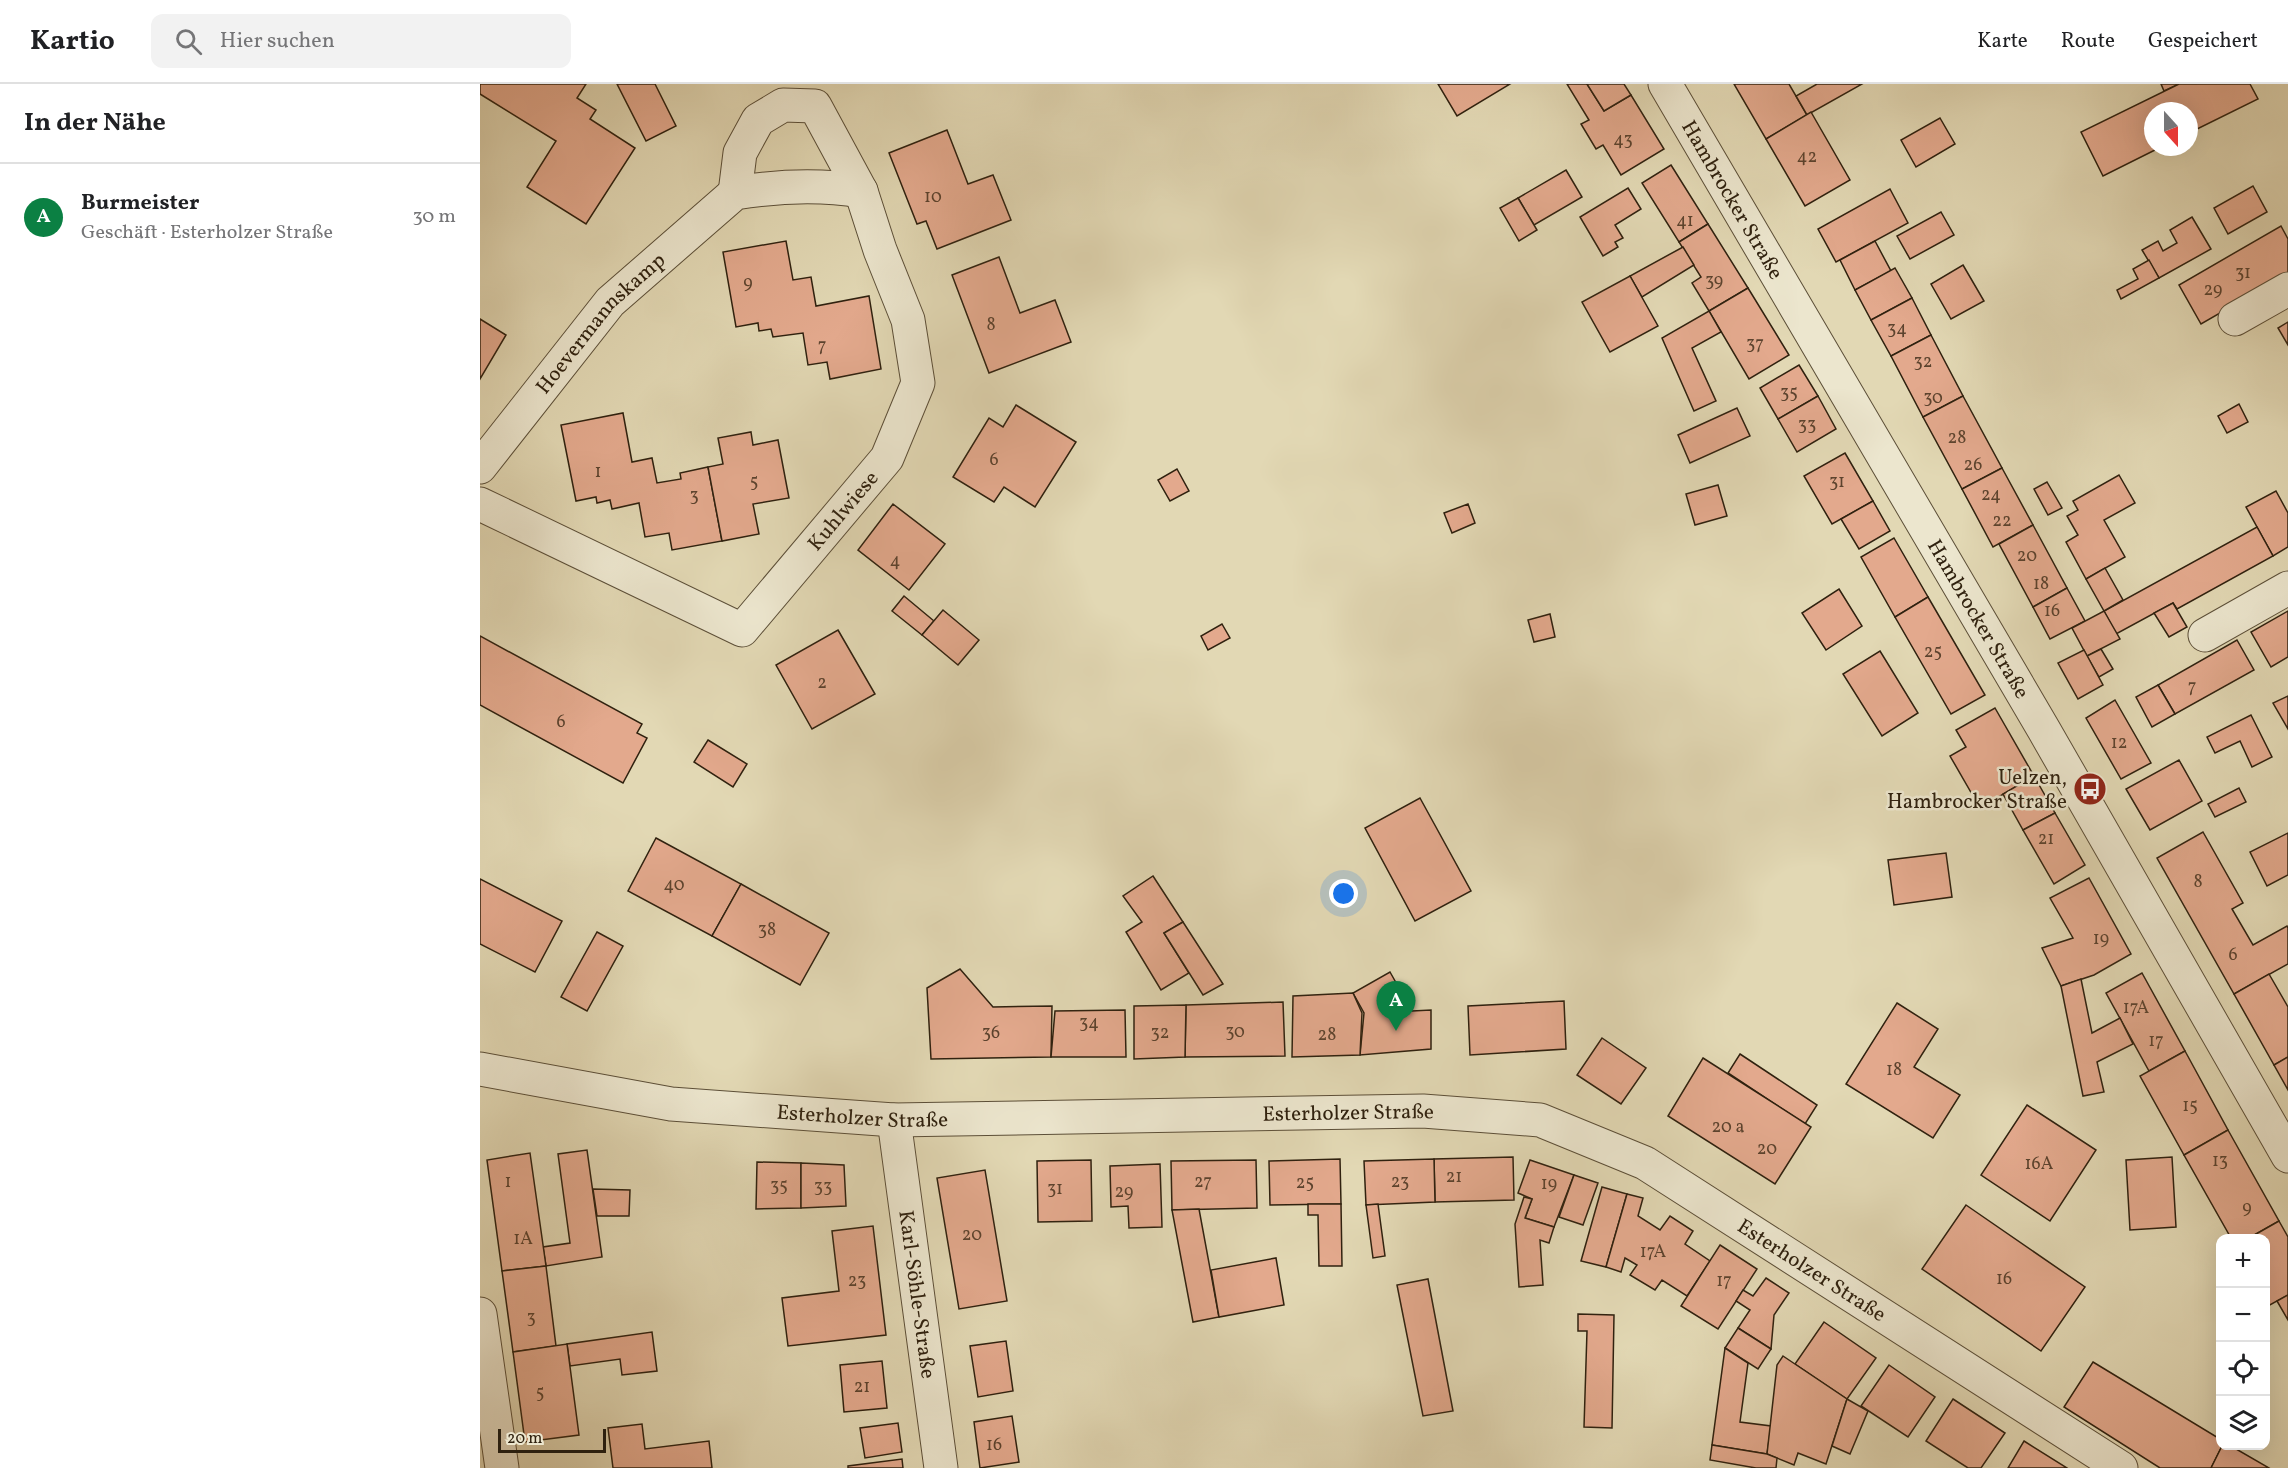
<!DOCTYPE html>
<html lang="de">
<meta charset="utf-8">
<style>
:root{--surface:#fff;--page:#f2f2f2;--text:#202124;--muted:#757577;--line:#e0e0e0;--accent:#0b8043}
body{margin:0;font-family:Vollkorn,serif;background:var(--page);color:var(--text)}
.controls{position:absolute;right:18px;bottom:18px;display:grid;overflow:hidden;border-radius:12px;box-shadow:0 6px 24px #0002}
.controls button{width:54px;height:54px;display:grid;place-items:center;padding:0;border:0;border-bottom:2px solid var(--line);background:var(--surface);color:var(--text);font:30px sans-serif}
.compass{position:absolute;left:1664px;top:18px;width:54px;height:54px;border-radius:50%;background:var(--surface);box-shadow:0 6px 24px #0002;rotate:159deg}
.scale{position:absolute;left:18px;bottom:15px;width:108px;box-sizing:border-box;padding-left:6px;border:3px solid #2f210f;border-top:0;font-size:16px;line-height:21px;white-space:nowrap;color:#2f210f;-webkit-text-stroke:4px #ece6ce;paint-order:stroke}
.you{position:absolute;left:864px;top:810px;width:21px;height:21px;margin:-15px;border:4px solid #fff;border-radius:50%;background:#1a73e8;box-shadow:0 0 0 9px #1a73e833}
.badge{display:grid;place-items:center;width:39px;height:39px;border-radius:50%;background:var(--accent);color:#fff;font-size:20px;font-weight:700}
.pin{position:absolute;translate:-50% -50px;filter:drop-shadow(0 2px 3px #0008)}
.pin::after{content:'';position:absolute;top:32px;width:21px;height:18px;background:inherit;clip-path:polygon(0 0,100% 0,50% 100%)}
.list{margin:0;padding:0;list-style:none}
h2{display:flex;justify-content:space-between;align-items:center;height:78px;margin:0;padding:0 24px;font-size:26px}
h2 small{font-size:20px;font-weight:400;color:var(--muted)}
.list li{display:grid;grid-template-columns:39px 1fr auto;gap:18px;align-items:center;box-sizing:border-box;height:108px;padding:0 24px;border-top:2px solid var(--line)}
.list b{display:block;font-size:22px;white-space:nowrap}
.list p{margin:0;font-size:20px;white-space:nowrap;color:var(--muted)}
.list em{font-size:20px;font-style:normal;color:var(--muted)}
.icon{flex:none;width:33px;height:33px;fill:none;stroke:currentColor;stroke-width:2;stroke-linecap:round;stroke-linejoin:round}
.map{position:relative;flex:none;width:1808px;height:1384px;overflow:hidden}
header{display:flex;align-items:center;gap:36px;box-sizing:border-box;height:84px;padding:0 30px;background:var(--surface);border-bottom:2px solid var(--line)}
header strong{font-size:28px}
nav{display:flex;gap:33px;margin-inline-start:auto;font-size:21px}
.search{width:420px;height:54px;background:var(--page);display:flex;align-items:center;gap:15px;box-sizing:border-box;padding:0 21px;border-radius:12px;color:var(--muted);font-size:22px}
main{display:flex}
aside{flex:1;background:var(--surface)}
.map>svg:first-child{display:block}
.building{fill:#e3a98d;stroke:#2f210f;stroke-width:1.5}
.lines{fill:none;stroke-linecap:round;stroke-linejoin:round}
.minor-casing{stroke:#5c4f38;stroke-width:35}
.minor{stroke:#ece6ce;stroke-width:33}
.labels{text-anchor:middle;stroke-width:5;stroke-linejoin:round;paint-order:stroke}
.number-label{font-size:18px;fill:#5c432e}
.street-label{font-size:21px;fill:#2f210f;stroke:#ece6ce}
.poi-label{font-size:21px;fill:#2f210f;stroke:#ece6ce;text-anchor:end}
</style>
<header>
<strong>Kartio</strong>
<div class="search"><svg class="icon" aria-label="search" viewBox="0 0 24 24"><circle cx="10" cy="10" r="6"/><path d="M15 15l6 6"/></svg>Hier suchen</div>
<nav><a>Karte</a><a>Route</a><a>Gespeichert</a></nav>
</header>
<main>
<aside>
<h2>In der Nähe<small></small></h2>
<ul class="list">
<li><span class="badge">A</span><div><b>Burmeister</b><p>Geschäft · Esterholzer Straße</p></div><em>30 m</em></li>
</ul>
</aside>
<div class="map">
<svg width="1808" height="1384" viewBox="0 0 1808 1384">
<rect width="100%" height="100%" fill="#e2d8b4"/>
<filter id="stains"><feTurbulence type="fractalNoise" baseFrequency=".00333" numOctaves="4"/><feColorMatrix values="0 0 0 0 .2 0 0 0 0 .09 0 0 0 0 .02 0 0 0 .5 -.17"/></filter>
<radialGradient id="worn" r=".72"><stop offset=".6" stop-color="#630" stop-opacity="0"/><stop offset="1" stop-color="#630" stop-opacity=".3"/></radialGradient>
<g class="building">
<path d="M0 0H106L97 14 116 26 110 35 155 64 106 140 47 103 76 57 0 10Z"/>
<path d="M137 0H175L196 42 166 57Z"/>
<path d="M958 0H1030L977 32Z"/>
<path d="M1087 0H1107L1124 27 1151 11 1184 65 1141 91 1123 61 1116 65 1101 40 1109 36Z"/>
<path d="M1107 0H1144L1151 11 1124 27Z"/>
<path d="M1254 0H1309L1327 31 1286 55Z"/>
<path d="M1337 0H1382L1327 31 1316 12Z"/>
<path d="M1681 0H1699L1684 7Z"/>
<path d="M1699 0H1770L1778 15 1709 49V27H1673V63H1681L1623 92 1601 48Z"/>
<path d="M1331 28 1370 96 1325 122 1286 55Z"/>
<path d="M1460 34 1475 60 1436 83 1421 56Z"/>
<path d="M467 46 488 100 513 91 531 136 457 165 446 137 437 140 409 69Z"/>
<path d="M1191 81 1228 140 1199 158 1162 99Z"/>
<path d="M1086 86 1102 113 1054 141 1038 114Z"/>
<path d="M1773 102 1787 128 1748 150 1734 124Z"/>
<path d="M1148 104 1161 125 1135 141 1143 154 1135 158 1138 163 1123 172 1100 133Z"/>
<path d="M1410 105 1428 139 1356 178 1338 145Z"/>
<path d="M1038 114 1057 146 1039 157 1020 124Z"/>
<path d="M1461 128 1474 151 1430 175 1417 152Z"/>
<path d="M1712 133 1731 165 1679 194 1662 166 1678 157 1683 167 1697 159 1690 146Z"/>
<path d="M1228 140 1268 204 1229 227 1212 199 1221 193 1199 158Z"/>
<path d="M1801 142 1808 155V190L1721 240 1699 201Z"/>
<path d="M306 157 313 196 331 193 336 222 389 212 401 285 350 295 347 278 328 281 323 249 293 253 291 245 279 247 278 239 256 243 243 168Z"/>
<path d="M1395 157 1411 187 1375 206 1360 176Z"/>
<path d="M1203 163 1214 181 1162 213 1150 192Z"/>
<path d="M519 173 540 229 575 216 591 258 509 289 472 191Z"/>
<path d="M1669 176 1679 194 1641 215 1637 206 1658 195 1653 185Z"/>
<path d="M1483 181 1504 217 1471 235 1451 200Z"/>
<path d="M1415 184 1432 214 1391 236 1375 206Z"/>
<path d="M1150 192 1178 242 1130 268 1102 218Z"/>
<path d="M1268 204 1309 271 1269 295 1229 227Z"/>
<path d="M1432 214 1451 251 1411 272 1391 236Z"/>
<path d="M1229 227 1241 248 1212 264 1236 317 1214 327 1182 254Z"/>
<path d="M0 235 26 251 0 295Z"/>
<path d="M1808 238V261L1798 244Z"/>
<path d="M1451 251 1483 312 1443 333 1411 272Z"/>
<path d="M1319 281 1338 312 1298 335 1280 304Z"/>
<path d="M1338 312 1356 345 1317 368 1298 335Z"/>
<path d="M1483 312 1522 384 1482 405 1443 333Z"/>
<path d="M1759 320 1768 338 1747 349 1738 332Z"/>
<path d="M536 321 596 358 555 423 524 403 514 418 473 393 509 334 523 343Z"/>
<path d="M1257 324 1270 352 1210 379 1198 351Z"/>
<path d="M143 329 152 378 172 374 177 399 201 395 200 389 228 383 242 457 192 466 189 449 165 453 159 419 132 425 130 416 117 419 116 413 96 417 81 341Z"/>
<path d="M271 348 273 361 298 356 309 414 273 420 279 450 242 457 228 383 243 380 238 354Z"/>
<path d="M1365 369 1393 417 1352 440 1324 392Z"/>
<path d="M1522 384 1553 441 1513 463 1482 405Z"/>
<path d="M697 385 709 407 690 417 678 396Z"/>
<path d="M1639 391 1655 419 1624 436 1645 473 1606 495 1586 458 1598 451 1587 432 1598 426 1593 417Z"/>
<path d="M1567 398 1582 424 1568 431 1554 405Z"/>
<path d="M1238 401 1247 432 1215 441 1206 410Z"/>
<path d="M1796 407 1808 429V463L1793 472 1766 423Z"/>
<path d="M1393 417 1410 447 1379 465 1361 435Z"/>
<path d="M413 420 465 460 429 506 378 466Z"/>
<path d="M988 420 995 439 972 449 964 429Z"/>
<path d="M1553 441 1587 504 1553 523 1519 460Z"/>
<path d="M1777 443 1793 472 1697 525 1693 519 1636 550 1624 527Z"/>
<path d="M1414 454 1448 513 1415 533 1381 473Z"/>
<path d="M1625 484 1643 516 1624 527 1606 495Z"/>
<path d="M1587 504 1605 537 1570 555 1553 523Z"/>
<path d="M1359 505 1382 542 1346 566 1322 529Z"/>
<path d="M424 512 454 537 442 551 412 527Z"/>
<path d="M1448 513 1505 611 1471 630 1415 533Z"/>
<path d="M1693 519 1707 543 1689 553 1674 529Z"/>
<path d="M463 526 499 556 478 581 442 551Z"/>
<path d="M1624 527 1640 555 1607 572 1592 544Z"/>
<path d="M1808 527V573L1791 583 1771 548Z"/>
<path d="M1070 530 1075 553 1054 558 1048 536Z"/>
<path d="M742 540 750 554 728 566 721 552Z"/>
<path d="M358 546 395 610 332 645 296 581Z"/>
<path d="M0 552 162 640 157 649 167 654 143 699 0 621Z"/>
<path d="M1757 556 1774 586 1695 630 1678 601Z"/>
<path d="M1621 565 1633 585 1619 593 1607 572Z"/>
<path d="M1604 566 1623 601 1598 615 1578 579Z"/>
<path d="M1400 567 1438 629 1402 652 1363 590Z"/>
<path d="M1678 601 1695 630 1672 643 1656 613Z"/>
<path d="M1808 612V645L1793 619Z"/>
<path d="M1635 616 1671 679 1641 695 1606 634Z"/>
<path d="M1515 624 1554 692 1500 724 1470 672 1486 663 1476 646Z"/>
<path d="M1771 631 1792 673 1772 683 1760 657 1735 669 1727 653Z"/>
<path d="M228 656 267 680 253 703 214 678Z"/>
<path d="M1699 676 1722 717 1670 746 1646 705Z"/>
<path d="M1554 692 1575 729 1543 746 1523 710Z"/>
<path d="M1759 704 1766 718 1735 733 1728 720Z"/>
<path d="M940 714 991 807 935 837 885 744Z"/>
<path d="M1575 729 1605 781 1574 800 1543 746Z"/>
<path d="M1723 748 1763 819 1752 825 1773 861 1807 842 1808 844V880L1754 910 1677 774Z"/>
<path d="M1808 749V791L1787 802 1770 768Z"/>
<path d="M176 754 261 800 232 852 148 807Z"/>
<path d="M1466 769 1472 813 1414 821 1408 776Z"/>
<path d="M673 792 703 838 684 849 709 889 681 906 646 848 662 838 643 812Z"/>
<path d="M1609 794 1651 870 1614 891 1581 902 1562 864 1593 854 1570 814Z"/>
<path d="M0 795 82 837 55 888 0 860Z"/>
<path d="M261 800 349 849 320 901 232 852Z"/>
<path d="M703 838 743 900 723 911 684 849Z"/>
<path d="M117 848 143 862 107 927 81 913Z"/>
<path d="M480 885 513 923 572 922 571 973 451 975 447 904Z"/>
<path d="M910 888 932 927 951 926V965L880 971 884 929 873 909Z"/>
<path d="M1662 889 1705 967 1669 987 1626 909Z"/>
<path d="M1789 890 1808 923V973L1794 981 1754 910Z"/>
<path d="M1601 895 1612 949 1640 934 1653 960 1617 978 1624 1008 1603 1012 1581 902Z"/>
<path d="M873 909 882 929 880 971 812 973 813 912Z"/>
<path d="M1084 917 1086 965 990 971 988 922Z"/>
<path d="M803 918 805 972 705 973 706 921Z"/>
<path d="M1417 919 1458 945 1434 983 1480 1011 1453 1054 1366 1000Z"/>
<path d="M706 921 705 973 654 975V922Z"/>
<path d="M645 926 646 973H571L575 927Z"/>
<path d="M1122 954 1166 984 1141 1020 1097 991Z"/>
<path d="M1705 967 1748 1046 1704 1071 1660 992Z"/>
<path d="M1260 970 1337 1021 1325 1040 1248 989Z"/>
<path d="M1808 973V1006L1794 981Z"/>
<path d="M1223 974 1331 1043 1295 1100 1188 1032Z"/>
<path d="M1547 1021 1616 1066 1570 1137 1501 1091Z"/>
<path d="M1748 1046 1799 1137 1769 1154H1751L1704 1071Z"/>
<path d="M107 1066 122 1173 66 1182 63 1163 90 1159 78 1070Z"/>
<path d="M50 1069 66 1182 22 1187 7 1076Z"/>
<path d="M1033 1073 1034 1116 955 1118 954 1075Z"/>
<path d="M1692 1073 1696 1143 1650 1146 1646 1076Z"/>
<path d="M860 1075 861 1120 790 1121 789 1077Z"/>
<path d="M954 1075 955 1118 886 1121 884 1077Z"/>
<path d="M611 1076 612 1137 558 1138 557 1077Z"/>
<path d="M776 1076 777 1124 692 1126 691 1077Z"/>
<path d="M1050 1076 1094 1091 1074 1143 1045 1134 1052 1115 1038 1109Z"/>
<path d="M277 1078 321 1079V1124L276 1125Z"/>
<path d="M321 1079 364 1081 366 1122 321 1124Z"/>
<path d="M680 1080 682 1143 649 1144 648 1122 631 1123 630 1082Z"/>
<path d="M505 1086 527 1217 479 1225 457 1094Z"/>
<path d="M1094 1091 1118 1099 1103 1141 1079 1133Z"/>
<path d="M1122 1103 1147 1110 1126 1183 1101 1177Z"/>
<path d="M113 1105 150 1106 149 1132H117Z"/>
<path d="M1147 1110 1163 1114 1158 1132 1180 1146 1190 1132 1213 1147 1205 1160 1230 1177 1207 1212 1182 1196 1175 1206 1150 1191 1157 1181 1145 1174 1141 1188 1126 1183Z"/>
<path d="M1044 1113 1052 1115 1045 1134 1074 1143 1069 1159 1060 1156 1063 1201 1039 1203 1035 1140Z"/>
<path d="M828 1120H861L862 1182H839L838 1131H828Z"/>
<path d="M898 1120 905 1172 893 1174 886 1121Z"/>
<path d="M1486 1121 1605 1203 1561 1267 1442 1185Z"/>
<path d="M719 1125 739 1233 713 1238 692 1126Z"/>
<path d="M1799 1137 1808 1153V1211L1788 1222 1786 1218V1154H1769Z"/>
<path d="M393 1142 406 1251 308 1262 302 1214 359 1207 352 1147Z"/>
<path d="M1240 1161 1277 1185 1238 1245 1201 1222Z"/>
<path d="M796 1174 804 1221 739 1233 731 1186Z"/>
<path d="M66 1182 76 1262 33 1268 22 1187Z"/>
<path d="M1286 1194 1309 1209 1294 1231 1291 1265 1258 1244 1270 1226 1256 1217 1263 1206 1273 1212Z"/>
<path d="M948 1195 973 1327 943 1332 917 1201Z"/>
<path d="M1808 1211V1236L1797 1217Z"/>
<path d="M1098 1230 1134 1231 1132 1344 1104 1343 1107 1247H1098Z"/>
<path d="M1344 1238 1396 1274 1367 1315 1315 1280Z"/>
<path d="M1258 1244 1291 1265 1278 1285 1245 1264Z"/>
<path d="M172 1248 177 1287 142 1291 140 1275 90 1282 87 1260Z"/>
<path d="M526 1257 533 1307 498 1313 490 1262Z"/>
<path d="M87 1260 99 1351 45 1358 33 1268Z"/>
<path d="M1245 1264 1268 1279 1260 1338 1291 1342 1287 1370 1232 1361Z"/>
<path d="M1303 1272 1367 1315 1346 1380 1318 1369 1314 1381 1287 1370 1297 1281Z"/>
<path d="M402 1277 407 1324 364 1328 360 1281Z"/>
<path d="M1613 1278 1740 1355 1742 1362 1731 1384H1680L1584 1323Z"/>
<path d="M1409 1281 1455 1313 1428 1353 1381 1322Z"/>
<path d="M1367 1315 1388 1327 1370 1370 1352 1362Z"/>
<path d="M1473 1315 1525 1349 1501 1384H1488L1446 1357Z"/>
<path d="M532 1332 539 1378 500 1384 494 1338Z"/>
<path d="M418 1339 422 1368 385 1374 380 1344Z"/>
<path d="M162 1340 165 1365 229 1357 232 1384H133L128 1344Z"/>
<path d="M1544 1357 1587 1384H1528Z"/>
<path d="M1232 1361 1287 1370 1297 1374 1296 1384H1276L1230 1376Z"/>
<path d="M1742 1362H1751L1789 1384H1731Z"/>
<path d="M422 1375 423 1384H368V1382Z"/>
</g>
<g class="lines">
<defs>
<g id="minor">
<path id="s1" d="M1185 0 1564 646 1808 1072"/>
<path d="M1755 235 1808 205"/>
<path id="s2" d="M0 383 130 218 255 109C298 102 338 100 381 107"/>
<path id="s3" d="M0 420 262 546 407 374 438 299 428 236 400 166 381 107 335 22 303 21 278 36 260 69 255 109"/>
<path d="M1725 551 1808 504"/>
<path id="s4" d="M0 985 191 1020 414 1036 943 1027 1060 1036 1165 1079 1641 1384"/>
<path id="s5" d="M414 1036 461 1384"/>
<path d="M0 1230 22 1384"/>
</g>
</defs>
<use href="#minor" class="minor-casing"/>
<use href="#minor" class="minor"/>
</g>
<defs>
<symbol id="bus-disc" viewBox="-11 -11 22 22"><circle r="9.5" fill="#8f2418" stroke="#ece6ce"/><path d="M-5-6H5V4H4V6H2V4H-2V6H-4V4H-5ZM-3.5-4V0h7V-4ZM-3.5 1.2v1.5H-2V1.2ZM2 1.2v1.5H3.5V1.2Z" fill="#fff"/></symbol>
</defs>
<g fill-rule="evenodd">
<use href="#bus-disc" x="1591" y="686" width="38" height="38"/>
</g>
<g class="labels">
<g class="number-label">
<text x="1143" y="61">43</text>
<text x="1327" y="78">42</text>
<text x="453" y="118">10</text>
<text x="1205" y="142">41</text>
<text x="1763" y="194">31</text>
<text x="1234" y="202">39</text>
<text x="268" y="204">9</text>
<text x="1733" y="211">29</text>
<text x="511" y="246">8</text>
<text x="1417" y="250">34</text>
<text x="1275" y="265">37</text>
<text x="342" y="267">7</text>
<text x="1443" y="283">32</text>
<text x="1309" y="314">35</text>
<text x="1453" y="319">30</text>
<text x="1327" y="346">33</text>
<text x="1477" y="359">28</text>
<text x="514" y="381">6</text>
<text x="1493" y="386">26</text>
<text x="118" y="393">1</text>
<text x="274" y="403">5</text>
<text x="1357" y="403">31</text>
<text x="1511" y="416">24</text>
<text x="214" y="417">3</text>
<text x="1522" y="442">22</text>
<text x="1547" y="477">20</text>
<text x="415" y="482">4</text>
<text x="1561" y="505">18</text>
<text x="1572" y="532">16</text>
<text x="1453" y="573">25</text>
<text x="342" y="604">2</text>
<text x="1712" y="608">7</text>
<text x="81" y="643">6</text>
<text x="1639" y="664">12</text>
<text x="1566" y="760">21</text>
<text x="1718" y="803">8</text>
<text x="194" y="806">40</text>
<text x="287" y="851">38</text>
<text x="1621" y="860">19</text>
<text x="1753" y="876">6</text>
<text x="1656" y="929">17A</text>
<text x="609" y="944">34</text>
<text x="755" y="953">30</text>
<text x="511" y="954">36</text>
<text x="680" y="954">32</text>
<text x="847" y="956">28</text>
<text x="1676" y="962">17</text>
<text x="1414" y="991">18</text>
<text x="1710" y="1027">15</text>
<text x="1248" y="1048">20 a</text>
<text x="1287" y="1070">20</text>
<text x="1740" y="1082">13</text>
<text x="1559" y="1085">16A</text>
<text x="974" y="1098">21</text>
<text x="28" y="1103">1</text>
<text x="723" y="1103">27</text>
<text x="920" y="1103">23</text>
<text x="825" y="1104">25</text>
<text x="1069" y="1105">19</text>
<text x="299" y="1107">35</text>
<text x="343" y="1108">33</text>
<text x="575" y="1110">31</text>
<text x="644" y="1113">29</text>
<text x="1767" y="1129">9</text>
<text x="492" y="1156">20</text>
<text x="43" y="1160">1A</text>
<text x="1173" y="1173">17A</text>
<text x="1524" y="1200">16</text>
<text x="377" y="1202">23</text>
<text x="1244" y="1202">17</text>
<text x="51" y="1239">3</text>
<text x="382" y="1308">21</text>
<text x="60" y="1314">5</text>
<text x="514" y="1366">16</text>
</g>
<g class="street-label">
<text dy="7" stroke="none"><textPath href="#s1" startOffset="134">Hambrocker Straße</textPath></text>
<text dy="7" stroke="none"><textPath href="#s2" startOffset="188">Hoevermannskamp</textPath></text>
<text dy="7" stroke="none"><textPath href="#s3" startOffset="447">Kuhlwiese</textPath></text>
<text dy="7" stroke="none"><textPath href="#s1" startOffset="620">Hambrocker Straße</textPath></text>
<text dy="7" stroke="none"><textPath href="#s4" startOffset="872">Esterholzer Straße</textPath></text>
<text dy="7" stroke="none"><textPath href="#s4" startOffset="386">Esterholzer Straße</textPath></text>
<text dy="7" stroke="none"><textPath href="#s4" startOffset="1376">Esterholzer Straße</textPath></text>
<text dy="7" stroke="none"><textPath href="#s5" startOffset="176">Karl-Söhle-Straße</textPath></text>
</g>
<g class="poi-label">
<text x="1587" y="700">Uelzen,<tspan x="1587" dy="24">Hambrocker Straße</tspan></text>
</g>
</g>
<rect width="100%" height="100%" filter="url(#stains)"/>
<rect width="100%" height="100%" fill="url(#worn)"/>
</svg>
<div class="controls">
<button>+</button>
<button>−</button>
<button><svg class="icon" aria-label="locate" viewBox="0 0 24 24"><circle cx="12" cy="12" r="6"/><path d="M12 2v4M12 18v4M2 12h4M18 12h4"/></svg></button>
<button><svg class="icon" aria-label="layers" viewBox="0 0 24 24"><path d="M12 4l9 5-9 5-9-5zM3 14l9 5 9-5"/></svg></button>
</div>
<svg class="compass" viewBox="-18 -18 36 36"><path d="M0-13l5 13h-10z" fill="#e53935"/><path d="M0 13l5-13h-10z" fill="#757577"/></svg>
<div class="scale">20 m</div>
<div class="you"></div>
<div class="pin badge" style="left:916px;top:947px">A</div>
</div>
</main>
